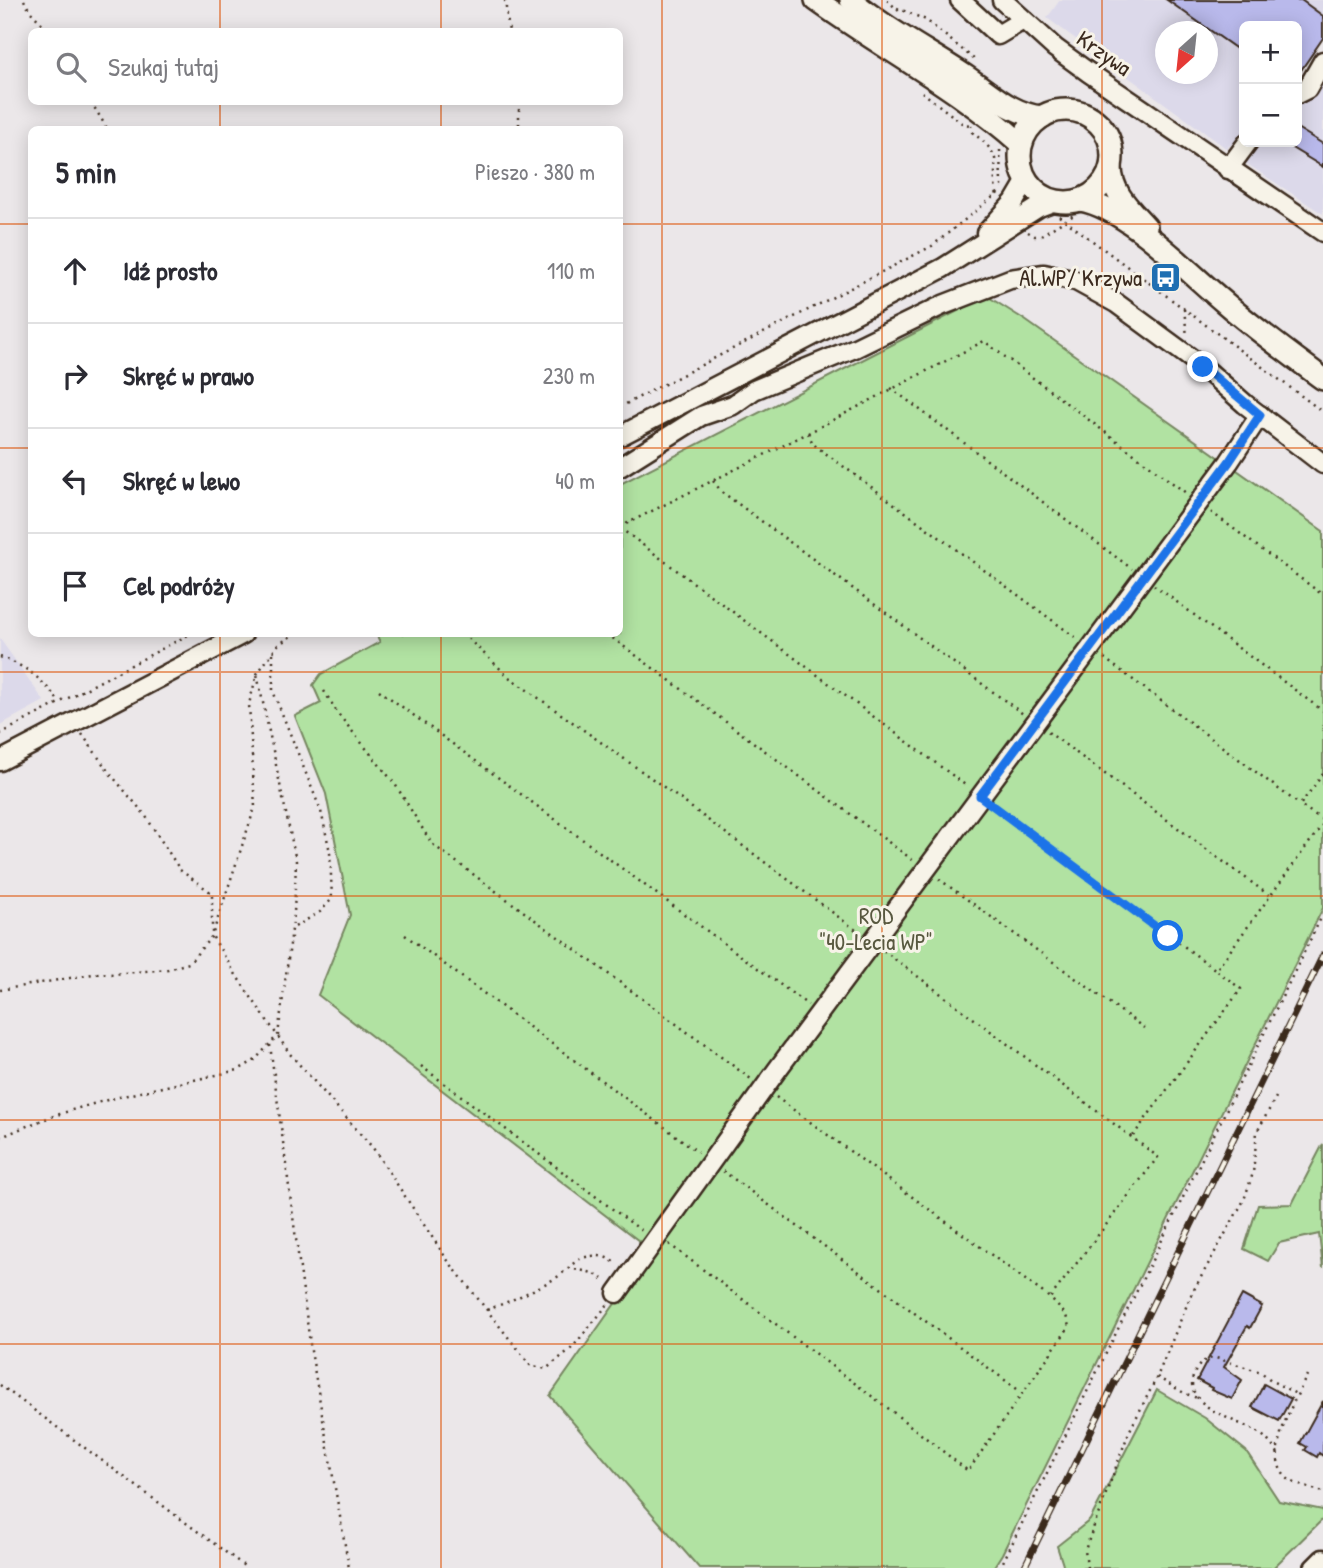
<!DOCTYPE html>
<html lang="pl">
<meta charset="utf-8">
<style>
:root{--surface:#fff;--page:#f2f2f3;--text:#2b2b33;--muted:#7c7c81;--line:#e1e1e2}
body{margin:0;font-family:"Patrick Hand",sans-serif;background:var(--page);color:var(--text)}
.controls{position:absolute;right:21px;top:21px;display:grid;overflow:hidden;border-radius:10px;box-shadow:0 4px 18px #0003}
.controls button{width:63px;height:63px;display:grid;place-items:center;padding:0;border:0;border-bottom:2px solid var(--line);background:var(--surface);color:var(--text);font:35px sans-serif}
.compass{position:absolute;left:1155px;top:21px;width:63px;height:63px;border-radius:50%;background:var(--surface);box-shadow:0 4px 18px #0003;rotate:207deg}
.stop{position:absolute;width:21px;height:21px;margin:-16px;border:5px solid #1a73e8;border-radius:50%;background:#fff}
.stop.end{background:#1a73e8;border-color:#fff;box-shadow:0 2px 7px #0008}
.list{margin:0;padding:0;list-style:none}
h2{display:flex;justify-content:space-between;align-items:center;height:91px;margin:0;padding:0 28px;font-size:30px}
h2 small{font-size:23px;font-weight:400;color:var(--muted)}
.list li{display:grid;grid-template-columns:46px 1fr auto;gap:21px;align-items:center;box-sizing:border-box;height:105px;padding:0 28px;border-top:2px solid var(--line)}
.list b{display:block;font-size:26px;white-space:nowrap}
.list em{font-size:23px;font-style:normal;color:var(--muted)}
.icon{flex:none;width:38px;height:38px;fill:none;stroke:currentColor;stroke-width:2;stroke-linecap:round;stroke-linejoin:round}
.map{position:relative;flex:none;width:1323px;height:1568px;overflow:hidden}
.search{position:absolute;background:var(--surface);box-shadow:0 4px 18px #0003;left:28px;top:28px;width:595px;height:77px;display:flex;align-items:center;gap:18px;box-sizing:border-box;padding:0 24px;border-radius:10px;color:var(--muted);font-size:26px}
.panel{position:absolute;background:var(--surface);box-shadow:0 4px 18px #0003;left:28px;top:126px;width:595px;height:511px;border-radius:10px}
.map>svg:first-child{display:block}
.built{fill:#dcd9ea;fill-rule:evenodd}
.green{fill:#b1e2a2;stroke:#768660;stroke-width:2}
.building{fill:#b9b9eb;stroke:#3b2a1e;stroke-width:2}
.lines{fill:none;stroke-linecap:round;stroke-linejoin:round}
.minor-casing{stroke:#3b2a1e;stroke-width:23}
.major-casing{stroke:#3b2a1e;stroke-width:26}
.path{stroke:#3b2a1e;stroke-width:2.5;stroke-dasharray:2 5;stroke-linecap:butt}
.minor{stroke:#f7f3e8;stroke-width:18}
.major{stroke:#f7f3e8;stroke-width:21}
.rail-casing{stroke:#3b2a1e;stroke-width:7}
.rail{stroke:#f7f3e8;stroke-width:4.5;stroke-dasharray:13;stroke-linecap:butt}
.route{stroke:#1a73e8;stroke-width:9}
.grid{fill:none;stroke:#df570d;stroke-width:2;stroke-opacity:0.55}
.labels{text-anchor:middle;stroke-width:6;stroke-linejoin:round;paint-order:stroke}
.street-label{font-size:23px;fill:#3b2a1e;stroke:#f7f3e8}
.poi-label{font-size:23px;fill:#3b2a1e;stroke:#f7f3e8;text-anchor:end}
.park-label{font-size:23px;fill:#58583f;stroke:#f7f3e8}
</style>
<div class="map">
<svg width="1323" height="1568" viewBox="0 0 1323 1568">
<rect width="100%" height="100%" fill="#ebe7e9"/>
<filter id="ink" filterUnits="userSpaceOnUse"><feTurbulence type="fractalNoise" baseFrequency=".0143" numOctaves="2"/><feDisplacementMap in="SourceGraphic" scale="14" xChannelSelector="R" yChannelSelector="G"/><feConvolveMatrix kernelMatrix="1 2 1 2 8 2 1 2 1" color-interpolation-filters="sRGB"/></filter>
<g filter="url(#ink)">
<g class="built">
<path d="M1060 0H1323V38L1297 76V26H1244V136L1226 148 1047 18ZM1166 32H1208V74H1166Z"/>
<path d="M1323 74V214L1244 162 1257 142H1297V103L1308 98Z"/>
<path d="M0 639 44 701 0 725Z"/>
</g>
<g class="green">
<path d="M987 296 1025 320 1323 531V908L1002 1554 993 1568H699L550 1396 652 1251 318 995 350 915 326 794 295 716 321 703 313 685 321 674 380 642 376 634H620V484Z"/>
<path d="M1323 1144V1268L1319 1234 1279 1243 1268 1261 1244 1249 1258 1205 1292 1204Z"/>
<path d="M1157 1390 1205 1418 1246 1451 1279 1501 1323 1510V1519L1273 1568H1064L1057 1546 1090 1520Z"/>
</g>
<g class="building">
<path d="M1167 0H1301L1323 16V38L1297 76V26H1244V54Z"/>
<path d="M1297 128 1323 144V167L1282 142H1297Z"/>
<path d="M1242 1295 1262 1306 1250 1328 1247 1326 1224 1367 1242 1380 1232 1399 1211 1390 1212 1388 1197 1380Z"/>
<path d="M1264 1384 1291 1399 1279 1421 1252 1407Z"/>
<path d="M1323 1401V1456L1319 1453 1317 1457 1305 1450 1307 1447 1300 1443Z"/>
</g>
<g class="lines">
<defs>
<g id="minor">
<path d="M960 0 998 35 1023 20"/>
<path d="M1002 0 1055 48 1088 72 1323 232"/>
<path d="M1297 94 1307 89 1323 61"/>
<path d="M1228 169 1248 142"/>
<path d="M986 233 1014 202 1027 180"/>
<path d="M620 436 943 268 1039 207 1055 201"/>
<path d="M620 467 701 416 733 405 754 390 855 348 943 305 1010 279 1044 274 1076 281 1116 303 1203 367 1245 404 1323 464"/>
<path d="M0 761 243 634"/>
<path d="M617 1293 777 1070 1229 462 1260 415"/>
<path d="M1314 1568 1323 1559"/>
</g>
<g id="major">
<path d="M816 0C884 49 959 88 1021 144"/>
<path d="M851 0C887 30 928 51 967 77 992 94 1012 114 1042 117"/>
<circle cx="1066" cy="156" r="46"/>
<path d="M1111 167C1111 193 1130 209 1146 227"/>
<path d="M1080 200C1127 208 1187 271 1224 302 1256 330 1290 354 1323 379"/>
</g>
</defs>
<use href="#minor" class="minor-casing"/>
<use href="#major" class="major-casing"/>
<g class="path">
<path d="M24 0 30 11 50 32"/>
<path d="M505 0 509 32"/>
<path d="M887 0 902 14"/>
<path d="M897 8 926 20 975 60"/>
<path d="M922 92 963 124 970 125"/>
<path d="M91 102 108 130"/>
<path d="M519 102V130"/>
<path d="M971 125 972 132C1011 163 987 161 998 199"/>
<path d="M1000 150 1001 183 1004 191"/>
<path d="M1059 216 1323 412"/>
<path d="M1028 232 1035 236 1041 235 1074 215"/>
<path d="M1184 309 1187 336"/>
<path d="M891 388 1132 569"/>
<path d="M620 407 932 246 1002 190"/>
<path d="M808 433 813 444 1079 640"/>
<path d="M713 481 722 492 1023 714"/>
<path d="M1211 512 1323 595"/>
<path d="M620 527 808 433 984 341 1186 493"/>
<path d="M620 528 968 787"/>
<path d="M1154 585 1323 711"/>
<path d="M463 634 509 677 661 785 860 933"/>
<path d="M607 634 914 861"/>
<path d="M273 653V691L321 811 330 852 332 899 320 912 293 928"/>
<path d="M0 657C28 667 42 679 60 703"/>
<path d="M1104 658 1300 805"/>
<path d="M379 690 808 1005"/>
<path d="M324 691 339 715 395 784 432 844 751 1079"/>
<path d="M1048 732 1270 896"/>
<path d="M0 734 190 634"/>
<path d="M82 734 108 771 145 815 180 870 212 893V936L238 978 290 1054 373 1148 446 1258 530 1365 546 1369 572 1348 609 1303"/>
<path d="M1323 774 1300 805 1323 820"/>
<path d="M993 805 1216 970"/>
<path d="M939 879 1144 1028"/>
<path d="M405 935 698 1152"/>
<path d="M0 990 99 973 113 974 168 969 189 963 212 936 255 807 249 704 257 674 278 645 291 636"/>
<path d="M270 1045 311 1351 349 1568"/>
<path d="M421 1066 642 1231"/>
<path d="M776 1097 1050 1298"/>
<path d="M1133 1136 1241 989 1216 970 1323 824"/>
<path d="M0 1138C74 1102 158 1089 238 1070L254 1061 278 1035 294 914 296 861 257 674"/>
<path d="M723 1171 1021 1392"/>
<path d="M669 1244 889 1409 968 1471 1069 1327 1066 1315 1050 1298 1158 1157 884 951"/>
<path d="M568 1268C582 1271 597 1271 606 1283"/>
<path d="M487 1310C511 1301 534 1290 556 1278 565 1272 573 1262 582 1258 596 1254 607 1255 617 1265"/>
<path d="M1307 1375C1296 1400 1261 1454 1287 1478 1296 1486 1312 1488 1323 1492"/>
<path d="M1157 1377 1184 1393 1197 1398"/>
<path d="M0 1385 247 1568"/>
<path d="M1278 1453C1272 1446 1267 1438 1259 1433 1238 1420 1172 1404 1198 1367 1202 1361 1208 1358 1216 1358L1261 1372 1272 1381 1298 1395"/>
<path d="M1000 1568 1323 914"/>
<path d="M1087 1568 1085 1550 1129 1432 1157 1377 1191 1295 1244 1200 1253 1173 1257 1132 1276 1097"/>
</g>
<use href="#minor" class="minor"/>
<use href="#major" class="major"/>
<defs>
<path id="rail" d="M1024 1568 1323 955"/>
</defs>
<use href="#rail" class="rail-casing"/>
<use href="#rail" class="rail"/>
</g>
</g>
<g class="lines" filter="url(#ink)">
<path class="route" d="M1168 936 980 796 1229 462 1260 415 1203 367"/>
</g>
<path class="grid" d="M220 0V32M441 0V32M662 0V1568M882 0V1568M1102 0V1568M220 102V130M441 102V130M0 224H32M620 224H1323M0 448H32M620 448H1323M220 634V1568M441 634V1568M0 672H1323M0 896H1323M0 1120H1323M0 1344H1323"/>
<defs>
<symbol id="bus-square" viewBox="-11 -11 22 22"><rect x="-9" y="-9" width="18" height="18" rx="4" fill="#1f6fb2" stroke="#f7f3e8"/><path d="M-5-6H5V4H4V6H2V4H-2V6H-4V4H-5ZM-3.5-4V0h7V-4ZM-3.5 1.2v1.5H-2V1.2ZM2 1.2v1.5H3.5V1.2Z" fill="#fff"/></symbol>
</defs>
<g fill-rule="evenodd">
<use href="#bus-square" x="1148" y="260" width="35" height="35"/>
</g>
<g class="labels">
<g class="street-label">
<text transform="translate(1104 53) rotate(35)" y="8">Krzywa</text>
</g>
<g class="poi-label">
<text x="1142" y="286">Al.WP/ Krzywa</text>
</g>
<g class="park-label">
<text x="876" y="924">ROD<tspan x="876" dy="26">"40-Lecia WP"</tspan></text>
</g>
</g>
</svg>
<div class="controls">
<button>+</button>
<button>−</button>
</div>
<svg class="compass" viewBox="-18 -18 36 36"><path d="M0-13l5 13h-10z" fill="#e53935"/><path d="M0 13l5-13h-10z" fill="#7c7c81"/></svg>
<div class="stop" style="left:1168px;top:936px"></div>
<div class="stop end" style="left:1203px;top:367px"></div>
<div class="search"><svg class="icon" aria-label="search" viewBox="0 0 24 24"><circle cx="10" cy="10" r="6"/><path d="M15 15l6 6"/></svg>Szukaj tutaj</div>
<section class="panel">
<h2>5 min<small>Pieszo · 380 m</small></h2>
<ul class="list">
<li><svg class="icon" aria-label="ahead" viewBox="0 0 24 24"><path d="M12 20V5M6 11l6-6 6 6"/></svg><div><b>Idź prosto</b></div><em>110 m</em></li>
<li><svg class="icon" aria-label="right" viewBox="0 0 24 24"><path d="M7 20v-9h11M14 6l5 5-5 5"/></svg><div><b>Skręć w prawo</b></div><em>230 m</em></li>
<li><svg class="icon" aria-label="left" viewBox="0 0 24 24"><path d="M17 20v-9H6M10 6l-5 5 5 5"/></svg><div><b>Skręć w lewo</b></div><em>40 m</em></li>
<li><svg class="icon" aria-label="arrive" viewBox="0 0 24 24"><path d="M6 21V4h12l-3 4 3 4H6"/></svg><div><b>Cel podróży</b></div></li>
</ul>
</section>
</div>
